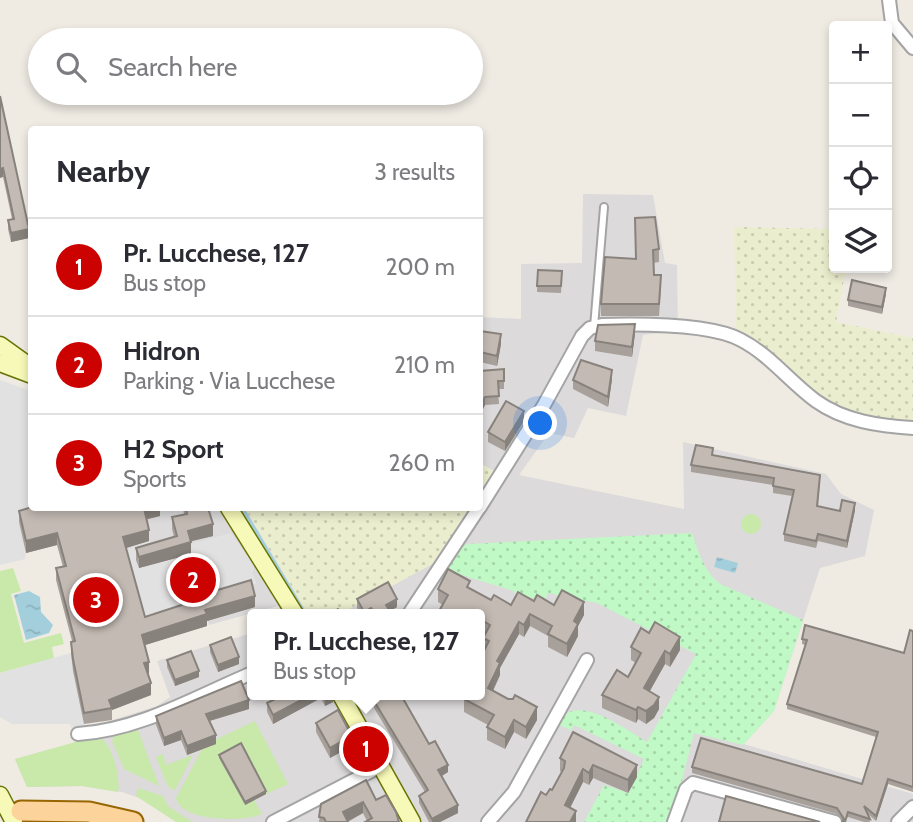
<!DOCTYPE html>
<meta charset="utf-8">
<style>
:root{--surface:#fff;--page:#f2f2f3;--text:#2b2b33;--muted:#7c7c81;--line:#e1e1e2;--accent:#cb0200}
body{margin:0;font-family:Cabin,sans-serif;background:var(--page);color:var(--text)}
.controls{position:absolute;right:21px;top:21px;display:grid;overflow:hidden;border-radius:7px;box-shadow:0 4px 10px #0003}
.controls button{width:63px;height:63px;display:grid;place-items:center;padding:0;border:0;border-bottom:2px solid var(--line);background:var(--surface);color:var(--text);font:35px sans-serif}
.you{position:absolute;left:541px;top:424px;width:24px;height:24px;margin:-18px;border:5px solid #fff;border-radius:50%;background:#1a73e8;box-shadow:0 0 0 10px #1a73e833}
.badge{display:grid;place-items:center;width:46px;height:46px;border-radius:50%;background:var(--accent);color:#fff;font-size:23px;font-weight:700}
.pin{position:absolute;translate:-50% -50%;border:4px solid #fff;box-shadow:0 2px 7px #0006}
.popup{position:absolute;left:247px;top:609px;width:238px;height:91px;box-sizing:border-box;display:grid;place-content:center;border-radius:7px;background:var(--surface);filter:drop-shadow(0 2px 5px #0005);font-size:23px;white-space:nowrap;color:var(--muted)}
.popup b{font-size:26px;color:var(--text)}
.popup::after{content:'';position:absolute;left:50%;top:100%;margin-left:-14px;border:14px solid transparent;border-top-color:var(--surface)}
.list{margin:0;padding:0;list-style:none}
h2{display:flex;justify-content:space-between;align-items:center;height:91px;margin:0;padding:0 28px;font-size:30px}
h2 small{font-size:23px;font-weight:400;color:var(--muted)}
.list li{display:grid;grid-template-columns:46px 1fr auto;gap:21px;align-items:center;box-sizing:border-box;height:98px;padding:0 28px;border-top:2px solid var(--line)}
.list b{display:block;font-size:26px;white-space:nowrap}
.list p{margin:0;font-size:23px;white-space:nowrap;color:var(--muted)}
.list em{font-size:23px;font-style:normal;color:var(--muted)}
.icon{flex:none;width:38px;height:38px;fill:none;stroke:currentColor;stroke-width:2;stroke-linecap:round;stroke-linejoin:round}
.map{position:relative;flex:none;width:913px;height:822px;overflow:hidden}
.search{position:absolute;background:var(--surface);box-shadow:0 4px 10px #0003;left:28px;top:28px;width:455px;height:77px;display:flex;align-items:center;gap:18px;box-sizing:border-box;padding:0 24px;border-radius:38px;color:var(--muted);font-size:26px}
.panel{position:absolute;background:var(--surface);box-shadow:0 4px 10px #0003;left:28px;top:126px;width:455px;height:385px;border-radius:7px}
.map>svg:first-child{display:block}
.residential{fill:#dcdada}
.farmland{fill:url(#farmland-dots)}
.grass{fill:#c8e9a9}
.park{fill:url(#park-dots)}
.parking{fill:#e1e1e1}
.water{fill:url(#water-ripples)}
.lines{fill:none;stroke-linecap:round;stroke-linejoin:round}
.stream{stroke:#a3cfdd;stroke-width:3.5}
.lane-casing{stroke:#a4a4a4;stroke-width:10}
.street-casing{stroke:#a4a4a4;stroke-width:16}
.secondary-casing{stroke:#677405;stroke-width:19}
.primary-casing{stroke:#976600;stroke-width:23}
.lane{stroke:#fff;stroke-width:6}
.street{stroke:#fff;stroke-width:12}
.secondary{stroke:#f6f9b7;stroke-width:16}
.primary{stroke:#fcd39b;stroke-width:19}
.wall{fill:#a8a09a}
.shaded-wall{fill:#88827d}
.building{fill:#c3bab3;stroke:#88827d;stroke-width:2}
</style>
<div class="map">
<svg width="913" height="822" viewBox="0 0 913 822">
<defs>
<pattern id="farmland-dots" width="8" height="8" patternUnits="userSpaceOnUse" patternTransform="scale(1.75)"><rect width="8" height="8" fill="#ebeece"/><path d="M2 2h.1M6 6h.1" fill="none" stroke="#c9ccb0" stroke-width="1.8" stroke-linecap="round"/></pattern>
<pattern id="park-dots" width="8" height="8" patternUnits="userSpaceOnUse" patternTransform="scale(1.75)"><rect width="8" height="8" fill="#c0f9c5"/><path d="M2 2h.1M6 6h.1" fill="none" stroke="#a5d5a9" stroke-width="1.8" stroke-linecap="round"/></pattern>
<pattern id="water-ripples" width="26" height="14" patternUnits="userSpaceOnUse" patternTransform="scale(1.75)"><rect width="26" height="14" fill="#a3cfdd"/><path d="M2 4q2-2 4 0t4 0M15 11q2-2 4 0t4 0" fill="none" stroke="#8cb1bd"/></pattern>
</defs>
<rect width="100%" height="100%" fill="#efebe3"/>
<g class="residential">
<path d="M583 194 653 195 665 263 677 265 678 331 643 335 626 416 588 408 574 438 549 433 519 475 684 509 683 442 826 474 841 494 874 510 865 556 820 568 774 711 744 744 913 794V822H176L145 800 122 792 82 786 27 787 15 759 96 737 94 726 157 706 170 697 157 661 252 633V695H480V614H340L434 563 497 473 480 463V317L521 319V264L582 263Z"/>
<path d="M157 508H245L308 614H283L278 606 209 625 202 600 256 583 252 573 254 566 231 534 153 555 144 520 159 516Z"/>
</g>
<g class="farmland">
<path d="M734 227 834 229V268H846L836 322 913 338V423L860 416 824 401 736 329Z"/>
<path d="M480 463 497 473 480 499Z"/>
<path d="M245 508H473L434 563 340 614H308Z"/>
</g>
<g class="grass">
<circle cx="751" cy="524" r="10"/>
<path d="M13 568 21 591 11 594 24 643 61 633 64 644 52 647 54 658 0 673V571Z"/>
<path d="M255 721 288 784 266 794 240 747 245 805 254 800 262 814C243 822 181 822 176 798L201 751 200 747Z"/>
<path d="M136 725 159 786 124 769 112 741 115 733Z"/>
<path d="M97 736C112 741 121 777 118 792L82 786 27 787 15 759Z"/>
<path d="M163 754 166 765 193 755 175 790 168 787 156 757Z"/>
<path d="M138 788 163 796 168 806 192 822H176L136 796Z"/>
</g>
<path class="park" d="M692 533C699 553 703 570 720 584L803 620 774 711 743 745 694 733 682 780 666 822H584L604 785 629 793 644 759 574 725 571 730 559 725 563 716C585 697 627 731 647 742L696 654 597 603 548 593 543 603 529 596 525 604 518 601 514 591 445 570 459 549 467 544Z"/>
<g class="parking">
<path d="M0 380 31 391 32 508 25 559 0 565Z"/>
<path d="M231 533 254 566 252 573 256 583 162 612 145 629 115 551 149 541 153 554Z"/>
<path d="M71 653 85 729 72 730 70 724H12L0 717V673Z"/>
</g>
<g class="water">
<path d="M717 557 738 563 735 573 714 567Z"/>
<path d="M29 591 40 597 41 612 53 625 49 633 26 640 14 595Z"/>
</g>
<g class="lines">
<path class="stream" d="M242 508 305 614"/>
<defs>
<path id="lane" d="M594 327 604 207"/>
<g id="street">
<path d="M889 0 892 23 913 48"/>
<path d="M480 507 544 405 582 336 590 328 602 325C638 324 709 323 741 340 770 355 790 382 816 401 844 421 879 426 913 428"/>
<path d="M409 614 479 508"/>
<path d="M78 734C140 730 195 697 252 673"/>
<path d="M273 822 381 766"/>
<path d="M488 822 514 792 587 660"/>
<path d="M674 822 686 789 693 783 835 822"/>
<path d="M898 822 913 807"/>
</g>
<g id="secondary">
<path d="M0 345 32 368"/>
<path d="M0 363 32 375"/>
<path d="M229 508 295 614"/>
<path d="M341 695 412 822"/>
<path d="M0 795 14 822"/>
</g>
<path id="primary" d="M21 811 89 812 133 822"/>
</defs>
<use href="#lane" class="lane-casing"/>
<use href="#street" class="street-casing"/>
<use href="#secondary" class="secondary-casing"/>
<use href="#primary" class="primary-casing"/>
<use href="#lane" class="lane"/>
<use href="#street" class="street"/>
<use href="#secondary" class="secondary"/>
<use href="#primary" class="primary"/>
</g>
<g class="wall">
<path d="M0 96 29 238 11 242 8 229V220L12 219 3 177Z"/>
<path d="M635 218 659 249V262L653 263 654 275 661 288 659 316H601V304L636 259Z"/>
<path d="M538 270 562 271 561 293 537 292Z"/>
<path d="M886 294 882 314 848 306V300Z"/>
<path d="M480 331 501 344 497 366 480 362Z"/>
<path d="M635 333 632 357 595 351V341Z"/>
<path d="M504 369V389H498L499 404 485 405 480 415V371Z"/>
<path d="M612 379 608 407 573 389V380Z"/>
<path d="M524 421 505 451 488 442V432Z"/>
<path d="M713 455 820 481 818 506 840 511 855 510 847 548 818 541 816 548 784 541V534L792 496 773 493V485L691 472V465Z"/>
<path d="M32 508H172L160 511V516L147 519 149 541 126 548 145 617 211 595V592L255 607 207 621V626L145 645 151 695 112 710V720L84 724 73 671 71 653V642L72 641 56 580V568L63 567 57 545 26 553 19 522V511Z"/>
<path d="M183 508H208L213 536 191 541V554L139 568 136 560V548L174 537 172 529V517L184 514Z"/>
<path d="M438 589H470L491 600 511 605 534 601 554 605 584 615 578 626V636L567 657 548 647V636L530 626 524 637 519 634 500 668V675L493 691 537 720 526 739 514 732 505 749 487 740V727L488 725 464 712V699L465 697 461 695H480L484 651 483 638 485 635 480 632V614H438L443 605 438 602Z"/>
<path d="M357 599 397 607 390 611 392 614H360L357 608Z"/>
<path d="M913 631V792L888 784 876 821 868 814 870 822H864L848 817 842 821 837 814 692 773V767L862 784 876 737 787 709V704L805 645 802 644V639L904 653Z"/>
<path d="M649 633 680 650 670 667 665 664 650 691 659 709 654 718 646 724 638 719 636 723 602 708V695L628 677 636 663 631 660V647Z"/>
<path d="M210 645 239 664 218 672 210 652Z"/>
<path d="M167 660 199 677 175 686 167 667Z"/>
<path d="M283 695H333V702L325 706 321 698 273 724 267 712V703Z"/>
<path d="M374 701 429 744 448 772 442 776 458 813 440 822H429L419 803V796L425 792 374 708Z"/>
<path d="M249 709 209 721 216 744 187 755 181 740 164 746 156 725V716Z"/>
<path d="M316 723 352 746 330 758 316 732Z"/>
<path d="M573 732 637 777 628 793 593 778 589 785 583 782 570 808 576 822 546 795 552 790 562 772 560 771V758Z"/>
<path d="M219 755 266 794 245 805 219 758Z"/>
<path d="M376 800 399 822 367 821 363 813 348 822H319L321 804Z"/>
</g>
<g class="shaded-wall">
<path d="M3 168V177L0 178V169Z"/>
<path d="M29 229V238L11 242V233Z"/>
<path d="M886 288V294L882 314V307Z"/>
<path d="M635 324V333L632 357V347Z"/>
<path d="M501 334V344L497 366V356Z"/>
<path d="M612 370V379L608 407V397Z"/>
<path d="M485 397V405L480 415V407Z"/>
<path d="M524 411V421L505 451V442Z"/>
<path d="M855 503V510L847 548V541Z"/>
<path d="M144 508H172L160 511V516L144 520Z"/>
<path d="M213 524V536L188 542V531Z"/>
<path d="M149 530V541L123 549V537Z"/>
<path d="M57 533V545L26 553V541Z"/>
<path d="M191 542V554L139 568V557Z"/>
<path d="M255 596V607L207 621V626L142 646V635L205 610Z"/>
<path d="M397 599V607L386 613V605Z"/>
<path d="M584 602V615L578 626V636L567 657V644L574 621Z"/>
<path d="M371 608V614H364V612Z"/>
<path d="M530 614V626L524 637V625Z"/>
<path d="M519 622V634L500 668V675L488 701V688L497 661Z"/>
<path d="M680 637V650L670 667V654Z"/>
<path d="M665 651V664L644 701V688Z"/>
<path d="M239 657V664L218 672V665Z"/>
<path d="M149 662V673L144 675V663Z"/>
<path d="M199 671V677L175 686V680Z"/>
<path d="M151 683V695L112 710 109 700Z"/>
<path d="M311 695H321V698L273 724V715Z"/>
<path d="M330 695H333V702L325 706V697Z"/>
<path d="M659 697V709L654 718 646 724V711Z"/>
<path d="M249 700V709L206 722V714Z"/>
<path d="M537 707V720L526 739V727Z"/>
<path d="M638 707V719L636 723V710Z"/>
<path d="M514 720V732L505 749V737Z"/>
<path d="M181 731V740L164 746V738Z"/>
<path d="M216 735V744L187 755V746Z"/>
<path d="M352 736V746L330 758V748Z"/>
<path d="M448 765V772L438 778V770Z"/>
<path d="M593 765V778L589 785V773Z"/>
<path d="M637 765V777L628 793V780Z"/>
<path d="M583 769V782L565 818V805Z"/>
<path d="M888 779V784L876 821V816Z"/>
<path d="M266 791V794L245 805V802Z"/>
<path d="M363 802V813L346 822 343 812Z"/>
<path d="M458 805V813L440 822H432V819Z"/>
<path d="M576 811V822H570Z"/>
</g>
<g class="building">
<path d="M0 96 29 229 11 233 8 220 14 219 3 168 0 169Z"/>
<path d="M655 217 659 249 653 250 654 275H661L659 304H601L605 257 636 259 635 218Z"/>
<path d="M538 270 562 271 561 286H537Z"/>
<path d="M852 280 886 288 882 307 848 300Z"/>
<path d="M635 324 632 347 595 341 598 325Z"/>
<path d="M480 331 501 334 497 356 480 352Z"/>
<path d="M581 360 612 370 608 397 573 380Z"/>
<path d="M504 369V381H498L499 396 485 397 480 407V371Z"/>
<path d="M506 401 524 411 505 442 488 432Z"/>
<path d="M696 445 713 448 712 455 820 475 817 506 840 511 842 500 855 503 847 541 818 534 816 541 784 534 794 490 773 486 774 478 691 465Z"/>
<path d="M32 507 147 508H144L149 530 123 537 145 617 212 595 211 592 251 580 255 596 205 610 207 614 142 635 149 662 144 663 151 683 109 700 112 708 84 713 73 659 71 642 75 641 56 568 66 566 57 533 26 541 19 511Z"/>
<path d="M186 508H208L213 524 188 531 191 542 139 557 136 548 177 536 172 517 187 514Z"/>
<path d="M448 569 470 581 467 587 491 600 494 595 511 605 518 592 534 601 537 595 554 605 562 590 584 602 574 621 578 624 567 644 548 634 552 626 530 614 524 625 519 622 497 661 500 663 488 688 508 699H513L515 695 537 707 526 727 514 720 505 737 487 727 494 715 464 699 466 695H480V658L489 641 483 638 490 625 480 619V614H470L465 612 464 614H441L438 613 448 595 438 589Z"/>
<path d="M388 582 397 599 386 605 392 614H376L371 608 364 612 357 599Z"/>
<path d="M338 609 342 614H330Z"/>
<path d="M655 622 680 637 670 654 665 651 644 688 659 697 654 705 646 711 638 707 636 710 602 695 617 670 628 677 641 653 631 647 641 628 649 633Z"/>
<path d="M805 625 904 653 910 630 913 631V787L888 779 876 816 864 806 870 819 848 812 845 822H842L844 819 837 808 692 767 701 738 862 784 878 732 787 704 807 640 802 639Z"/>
<path d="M231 637 239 657 218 665 210 645Z"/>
<path d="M191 651 199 671 175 680 167 660Z"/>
<path d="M241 681 249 700 206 714 216 735 187 746 181 731 164 738 156 716Z"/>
<path d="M283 695H311L273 715 267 703Z"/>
<path d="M385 695H401L429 744 435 741 448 765 438 770 458 805 432 819 419 796 428 790 374 701Z"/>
<path d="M338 710 352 736 330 748 316 723Z"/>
<path d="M573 732 637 765 628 780 593 765 589 773 583 769 565 805 576 811 570 822H526L541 792 546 795 550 789 552 790 564 768 565 761 560 758Z"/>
<path d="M241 743 266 791 245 802 219 755Z"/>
<path d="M366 780 376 800 386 795 396 812 399 822H365L372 818 363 802 343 812 348 822H326L324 818 319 817 321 804Z"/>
<path d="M726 796 820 822H719Z"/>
</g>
</svg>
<div class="controls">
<button>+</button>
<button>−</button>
<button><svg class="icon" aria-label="locate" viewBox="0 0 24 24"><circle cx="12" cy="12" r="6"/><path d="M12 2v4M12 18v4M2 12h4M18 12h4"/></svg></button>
<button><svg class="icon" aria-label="layers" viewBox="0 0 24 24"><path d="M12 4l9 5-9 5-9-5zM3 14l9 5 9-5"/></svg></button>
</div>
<div class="you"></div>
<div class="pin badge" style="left:366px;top:749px">1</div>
<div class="popup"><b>Pr. Lucchese, 127</b>Bus stop</div>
<div class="pin badge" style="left:193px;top:580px">2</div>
<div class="pin badge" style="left:96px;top:600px">3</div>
<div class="search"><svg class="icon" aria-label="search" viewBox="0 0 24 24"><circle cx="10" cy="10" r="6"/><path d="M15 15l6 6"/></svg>Search here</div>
<section class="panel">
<h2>Nearby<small>3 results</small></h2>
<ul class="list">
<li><span class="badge">1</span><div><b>Pr. Lucchese, 127</b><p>Bus stop</p></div><em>200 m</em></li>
<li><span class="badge">2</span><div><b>Hidron</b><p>Parking · Via Lucchese</p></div><em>210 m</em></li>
<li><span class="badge">3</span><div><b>H2 Sport</b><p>Sports</p></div><em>260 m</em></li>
</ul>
</section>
</div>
